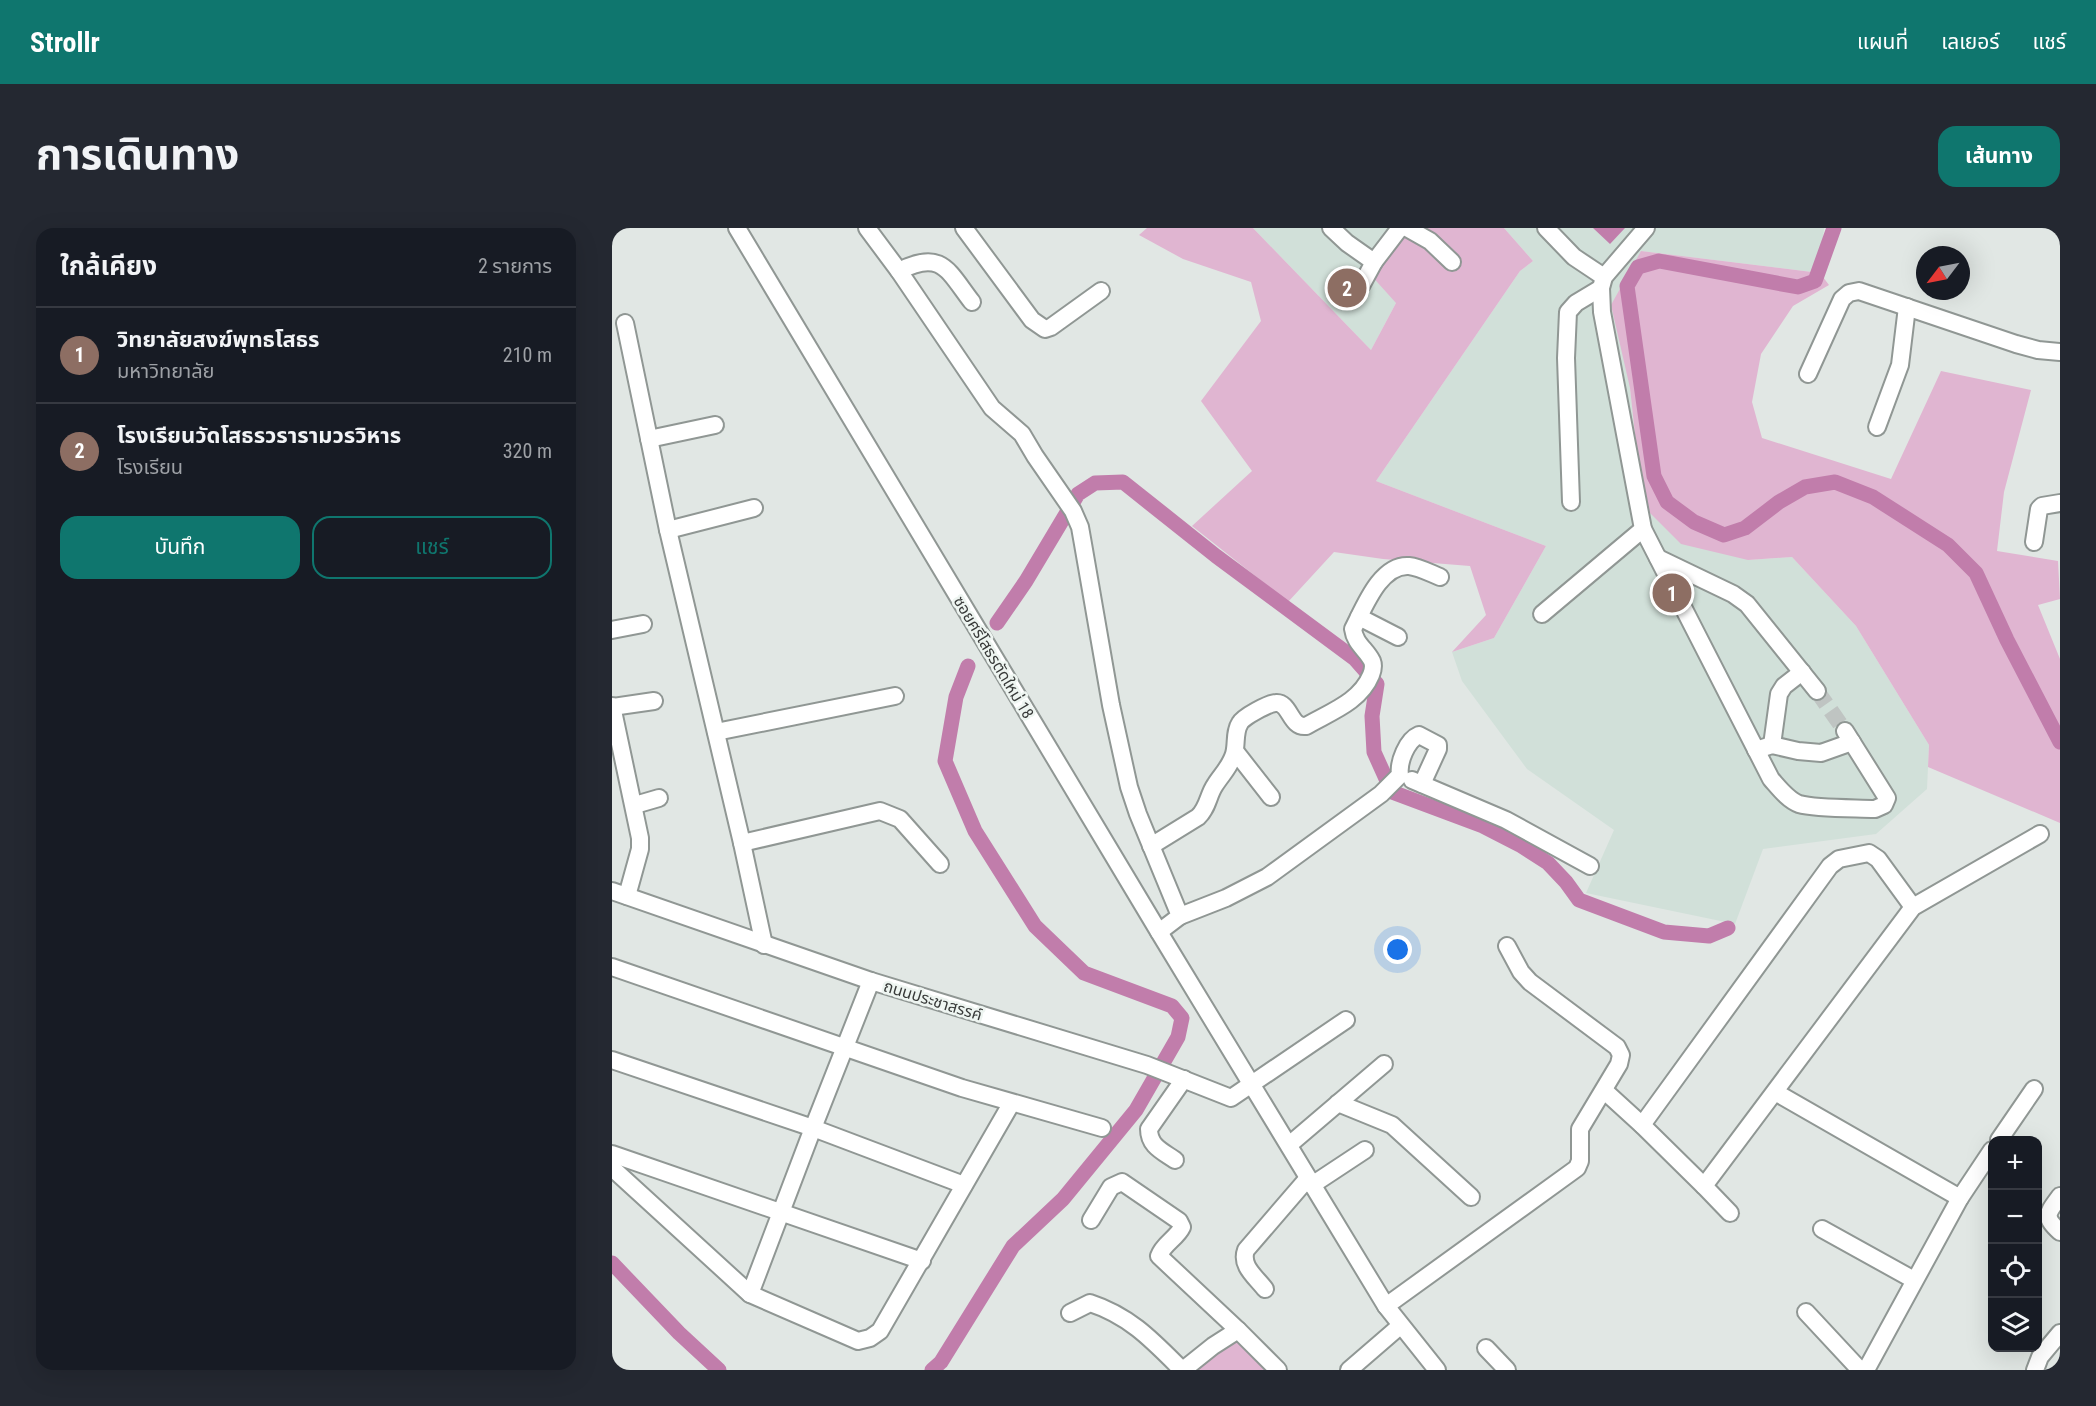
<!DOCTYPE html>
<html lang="th">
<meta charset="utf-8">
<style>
:root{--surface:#171b24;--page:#242831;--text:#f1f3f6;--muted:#9ea1a6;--line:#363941;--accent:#0f766e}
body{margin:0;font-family:"Roboto Condensed","Noto Sans Thai",sans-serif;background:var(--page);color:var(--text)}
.controls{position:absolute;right:18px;bottom:18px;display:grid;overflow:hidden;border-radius:12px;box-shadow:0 6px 24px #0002}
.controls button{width:54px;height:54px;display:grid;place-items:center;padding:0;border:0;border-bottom:2px solid var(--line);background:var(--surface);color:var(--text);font:30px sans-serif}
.compass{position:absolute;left:1304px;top:18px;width:54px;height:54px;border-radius:50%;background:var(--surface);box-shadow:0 6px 24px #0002;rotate:238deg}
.you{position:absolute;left:786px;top:722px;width:21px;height:21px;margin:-15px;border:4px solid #fff;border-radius:50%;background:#1a73e8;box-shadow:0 0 0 9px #1a73e833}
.badge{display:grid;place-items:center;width:39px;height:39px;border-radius:50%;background:var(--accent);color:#fff;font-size:20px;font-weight:700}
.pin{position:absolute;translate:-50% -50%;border:3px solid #fff;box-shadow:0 2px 6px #0006}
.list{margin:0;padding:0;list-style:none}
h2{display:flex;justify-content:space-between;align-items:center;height:78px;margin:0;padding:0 24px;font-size:26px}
h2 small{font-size:20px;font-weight:400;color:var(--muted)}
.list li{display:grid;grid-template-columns:39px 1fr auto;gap:18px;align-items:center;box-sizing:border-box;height:96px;padding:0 24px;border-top:2px solid var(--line)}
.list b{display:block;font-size:22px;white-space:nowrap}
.list p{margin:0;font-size:20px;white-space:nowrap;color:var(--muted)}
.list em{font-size:20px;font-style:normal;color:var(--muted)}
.actions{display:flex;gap:12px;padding:18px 24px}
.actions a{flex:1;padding:14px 0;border:2px solid var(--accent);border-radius:18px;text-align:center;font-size:21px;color:var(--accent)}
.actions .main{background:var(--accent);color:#fff}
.icon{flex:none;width:33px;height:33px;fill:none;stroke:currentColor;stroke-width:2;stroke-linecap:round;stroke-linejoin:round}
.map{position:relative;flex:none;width:1448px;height:1142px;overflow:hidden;border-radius:18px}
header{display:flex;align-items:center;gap:36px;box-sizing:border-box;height:84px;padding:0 30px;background:var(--accent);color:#fff}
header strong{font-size:28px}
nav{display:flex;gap:33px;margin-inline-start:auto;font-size:21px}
.intro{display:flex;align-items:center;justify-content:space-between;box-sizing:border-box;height:144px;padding:0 36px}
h1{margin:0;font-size:42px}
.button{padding:15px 27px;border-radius:18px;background:var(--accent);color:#fff;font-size:21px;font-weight:700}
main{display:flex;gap:36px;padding:0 36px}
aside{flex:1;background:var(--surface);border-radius:18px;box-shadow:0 6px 24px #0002}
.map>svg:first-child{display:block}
.built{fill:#d1e0d9}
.green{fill:#e0b5d1}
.water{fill:#c17dab}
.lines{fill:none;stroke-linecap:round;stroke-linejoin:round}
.canal{stroke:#c17dab;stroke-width:15}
.minor-tunnel{stroke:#bfc4c2;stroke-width:16;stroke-dasharray:16 8;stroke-linecap:butt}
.minor-casing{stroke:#909794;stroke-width:20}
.minor{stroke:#fff;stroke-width:16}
.labels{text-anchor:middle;stroke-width:5;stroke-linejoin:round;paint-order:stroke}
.street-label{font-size:16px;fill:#383a39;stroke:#eef5f1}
</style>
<header>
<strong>Strollr</strong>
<nav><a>แผนที่</a><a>เลเยอร์</a><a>แชร์</a></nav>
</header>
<div class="intro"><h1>การเดินทาง</h1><a class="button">เส้นทาง</a></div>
<main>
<aside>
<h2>ใกล้เคียง<small>2 รายการ</small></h2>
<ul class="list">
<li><span class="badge" style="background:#8d6e63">1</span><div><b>วิทยาลัยสงฆ์พุทธโสธร</b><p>มหาวิทยาลัย</p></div><em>210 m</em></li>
<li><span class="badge" style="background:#8d6e63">2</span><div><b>โรงเรียนวัดโสธรวรารามวรวิหาร</b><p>โรงเรียน</p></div><em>320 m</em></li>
</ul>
<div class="actions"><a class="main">บันทึก</a><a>แชร์</a></div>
</aside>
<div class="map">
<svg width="1448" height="1142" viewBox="0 0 1448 1142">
<rect width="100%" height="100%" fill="#e1e7e4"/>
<g class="built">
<path d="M641 0H795L784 75 759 122Z"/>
<path d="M892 0H1212L1208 45 1029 23 1018 160 1025 225 1136 332 1180 329 1244 398 1317 517 1315 561 1264 606 1151 621 1123 696 974 665 1002 602 915 541 850 453 840 424 882 410 934 318 764 253 908 43 921 33Z"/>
</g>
<g class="green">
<path d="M535 0H641L759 122 784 75 757 45 796 0H892L921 33 908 43 764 253 934 318 882 410 840 424 874 387 858 338 771 331 722 324 676 374 580 298 640 243 589 173 649 93 639 54 571 31 527 7Z"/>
<path d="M1029 23 1208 45 1217 57 1181 78 1149 126 1140 174 1150 210 1279 251 1329 143 1419 162 1392 264 1385 323 1446 333 1448 371 1426 377 1448 431V595L1316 539 1317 517 1244 398 1180 329 1136 332 1069 316 1038 285 1025 225 1018 160 999 77Z"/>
<path d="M628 1110 661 1142H579Z"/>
</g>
<path class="water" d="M981 0H1013L998 16Z"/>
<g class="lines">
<g class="canal">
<path d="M1222 0 1203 53 1186 59 1047 33 1026 39 1015 58 1042 248 1055 274 1082 294 1112 307 1133 300 1167 274 1193 259 1223 254 1261 269 1336 317 1364 345 1395 412 1448 514"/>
<path d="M385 395 414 353 466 266 483 255 511 254 604 328 743 431 765 456 760 488 762 524 780 564 871 598 908 617 936 635 954 654 967 672 1052 704 1097 708 1116 700"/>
<path d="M0 1035 67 1105 107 1142"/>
<path d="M320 1142 329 1134 401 1018 451 971 524 882 566 809 570 790 560 778 472 745 423 698 363 603 333 533 344 469 356 438"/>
</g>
<path class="minor-tunnel" d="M1205 463 1233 503"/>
<defs>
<g id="minor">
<path d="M125 0 547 704 774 1078 825 1142"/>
<path d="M255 0 287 43 380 180 410 206 423 228 461 283 468 299 471 316 499 477 517 559 526 586 568 688 547 704"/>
<path d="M352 0 420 92 433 101 439 99 489 63"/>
<path d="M719 0 735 15 762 34 788 0"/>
<path d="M795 0 818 13 840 34"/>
<path d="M934 0 962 29 992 49"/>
<path d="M1034 0 992 49 989 60 990 84 1031 301 1159 551C1167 560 1176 572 1187 576 1205 581 1244 580 1263 581L1272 577 1275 570 1233 503"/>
<path d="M287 43C330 21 336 43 360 74"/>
<path d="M749 58 762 34"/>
<path d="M13 95 56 302 130 615 152 717"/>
<path d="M1196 146 1230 71 1237 65 1247 63 1404 116 1426 122 1448 124"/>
<path d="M1265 199 1288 137 1295 79"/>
<path d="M37 211 103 197"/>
<path d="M959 274 954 130 956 84 964 75 989 60"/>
<path d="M56 302 142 280"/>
<path d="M1422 314 1427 281 1430 278 1448 275"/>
<path d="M1046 330 1121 366 1135 376 1205 463"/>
<path d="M930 386 1031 301"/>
<path d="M747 389 786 409"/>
<path d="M0 402 31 396"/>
<path d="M0 478 28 610V621L15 668"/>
<path d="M0 479 42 473"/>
<path d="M104 504 283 468"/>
<path d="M1160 517 1167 466 1172 458 1190 444"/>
<path d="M1144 522 1160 517 1186 523 1209 525 1240 514"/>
<path d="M623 523 659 569"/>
<path d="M800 552 894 592 978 638"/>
<path d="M23 577 47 570"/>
<path d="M130 615 268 583 288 591 328 636"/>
<path d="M539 618 586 589C596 580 596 567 603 557 610 546 618 539 622 526 625 516 622 504 628 495 631 489 657 475 664 475 678 474 678 500 694 498 718 484 748 474 759 447 761 442 762 438 760 433 754 421 743 416 741 401 752 380 768 336 797 338 807 339 818 345 828 349"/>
<path d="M0 663 259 753 535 837 619 870 734 792"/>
<path d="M568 688 614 670 655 649 769 566 788 547C786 534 795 512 807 507L826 517V521L810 556"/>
<path d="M0 739 350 860 490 900"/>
<path d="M0 832 201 900 352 957"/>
<path d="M1163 864 1348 970 1380 922"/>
<path d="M996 866 1030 897 1092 958 1301 679 1428 606"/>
<path d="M726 875 780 897 859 969"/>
<path d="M1030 897 1218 638 1227 631 1257 625 1266 631 1301 679"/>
<path d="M1387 912 1422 861"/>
<path d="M677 917 772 836"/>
<path d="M0 926 310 1033"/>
<path d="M563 932C550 923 537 918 537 901L572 851"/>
<path d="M0 940 138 1066 246 1113 258 1110 268 1103 399 876"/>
<path d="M700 957 753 922"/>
<path d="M1092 958 1118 985"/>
<path d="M1448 968C1435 986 1431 988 1448 1004"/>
<path d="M479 992 499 959 510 954 567 993 570 999C565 1010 551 1016 547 1028L626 1102"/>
<path d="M1210 1001 1302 1052"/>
<path d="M653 1061C644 1049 628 1038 634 1022L696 950"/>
<path d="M138 1066 201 900 259 753"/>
<path d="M774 1078 965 940 968 933V901L1007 836 1009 827 1005 819 918 754 909 744 895 718"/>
<path d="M1194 1084 1248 1142"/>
<path d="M458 1085 478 1075C518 1088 541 1113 570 1142"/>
<path d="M874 1120 895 1142"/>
<path d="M571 1142 601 1118 626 1102 666 1142"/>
<path d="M737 1142 788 1098"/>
<path d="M1254 1142 1348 970"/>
<path d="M1423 1142 1428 1129 1448 1105"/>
</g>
</defs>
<use href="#minor" class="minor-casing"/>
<use href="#minor" class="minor"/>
</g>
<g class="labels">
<g class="street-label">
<text transform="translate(382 429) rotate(59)" y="6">ซอยศรีโสธรตัดใหม่ 18</text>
<text transform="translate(321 772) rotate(17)" y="6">ถนนประชาสรรค์</text>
</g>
</g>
</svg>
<div class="controls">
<button>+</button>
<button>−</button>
<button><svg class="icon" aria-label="locate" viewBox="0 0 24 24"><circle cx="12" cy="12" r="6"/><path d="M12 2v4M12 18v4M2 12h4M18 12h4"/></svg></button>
<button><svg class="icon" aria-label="layers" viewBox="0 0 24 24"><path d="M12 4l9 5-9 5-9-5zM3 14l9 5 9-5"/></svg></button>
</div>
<svg class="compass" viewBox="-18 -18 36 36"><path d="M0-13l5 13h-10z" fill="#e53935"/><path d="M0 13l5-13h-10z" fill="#9ea1a6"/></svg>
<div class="you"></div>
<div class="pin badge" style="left:1060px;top:365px;background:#8d6e63">1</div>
<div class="pin badge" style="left:735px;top:60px;background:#8d6e63">2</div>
</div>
</main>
